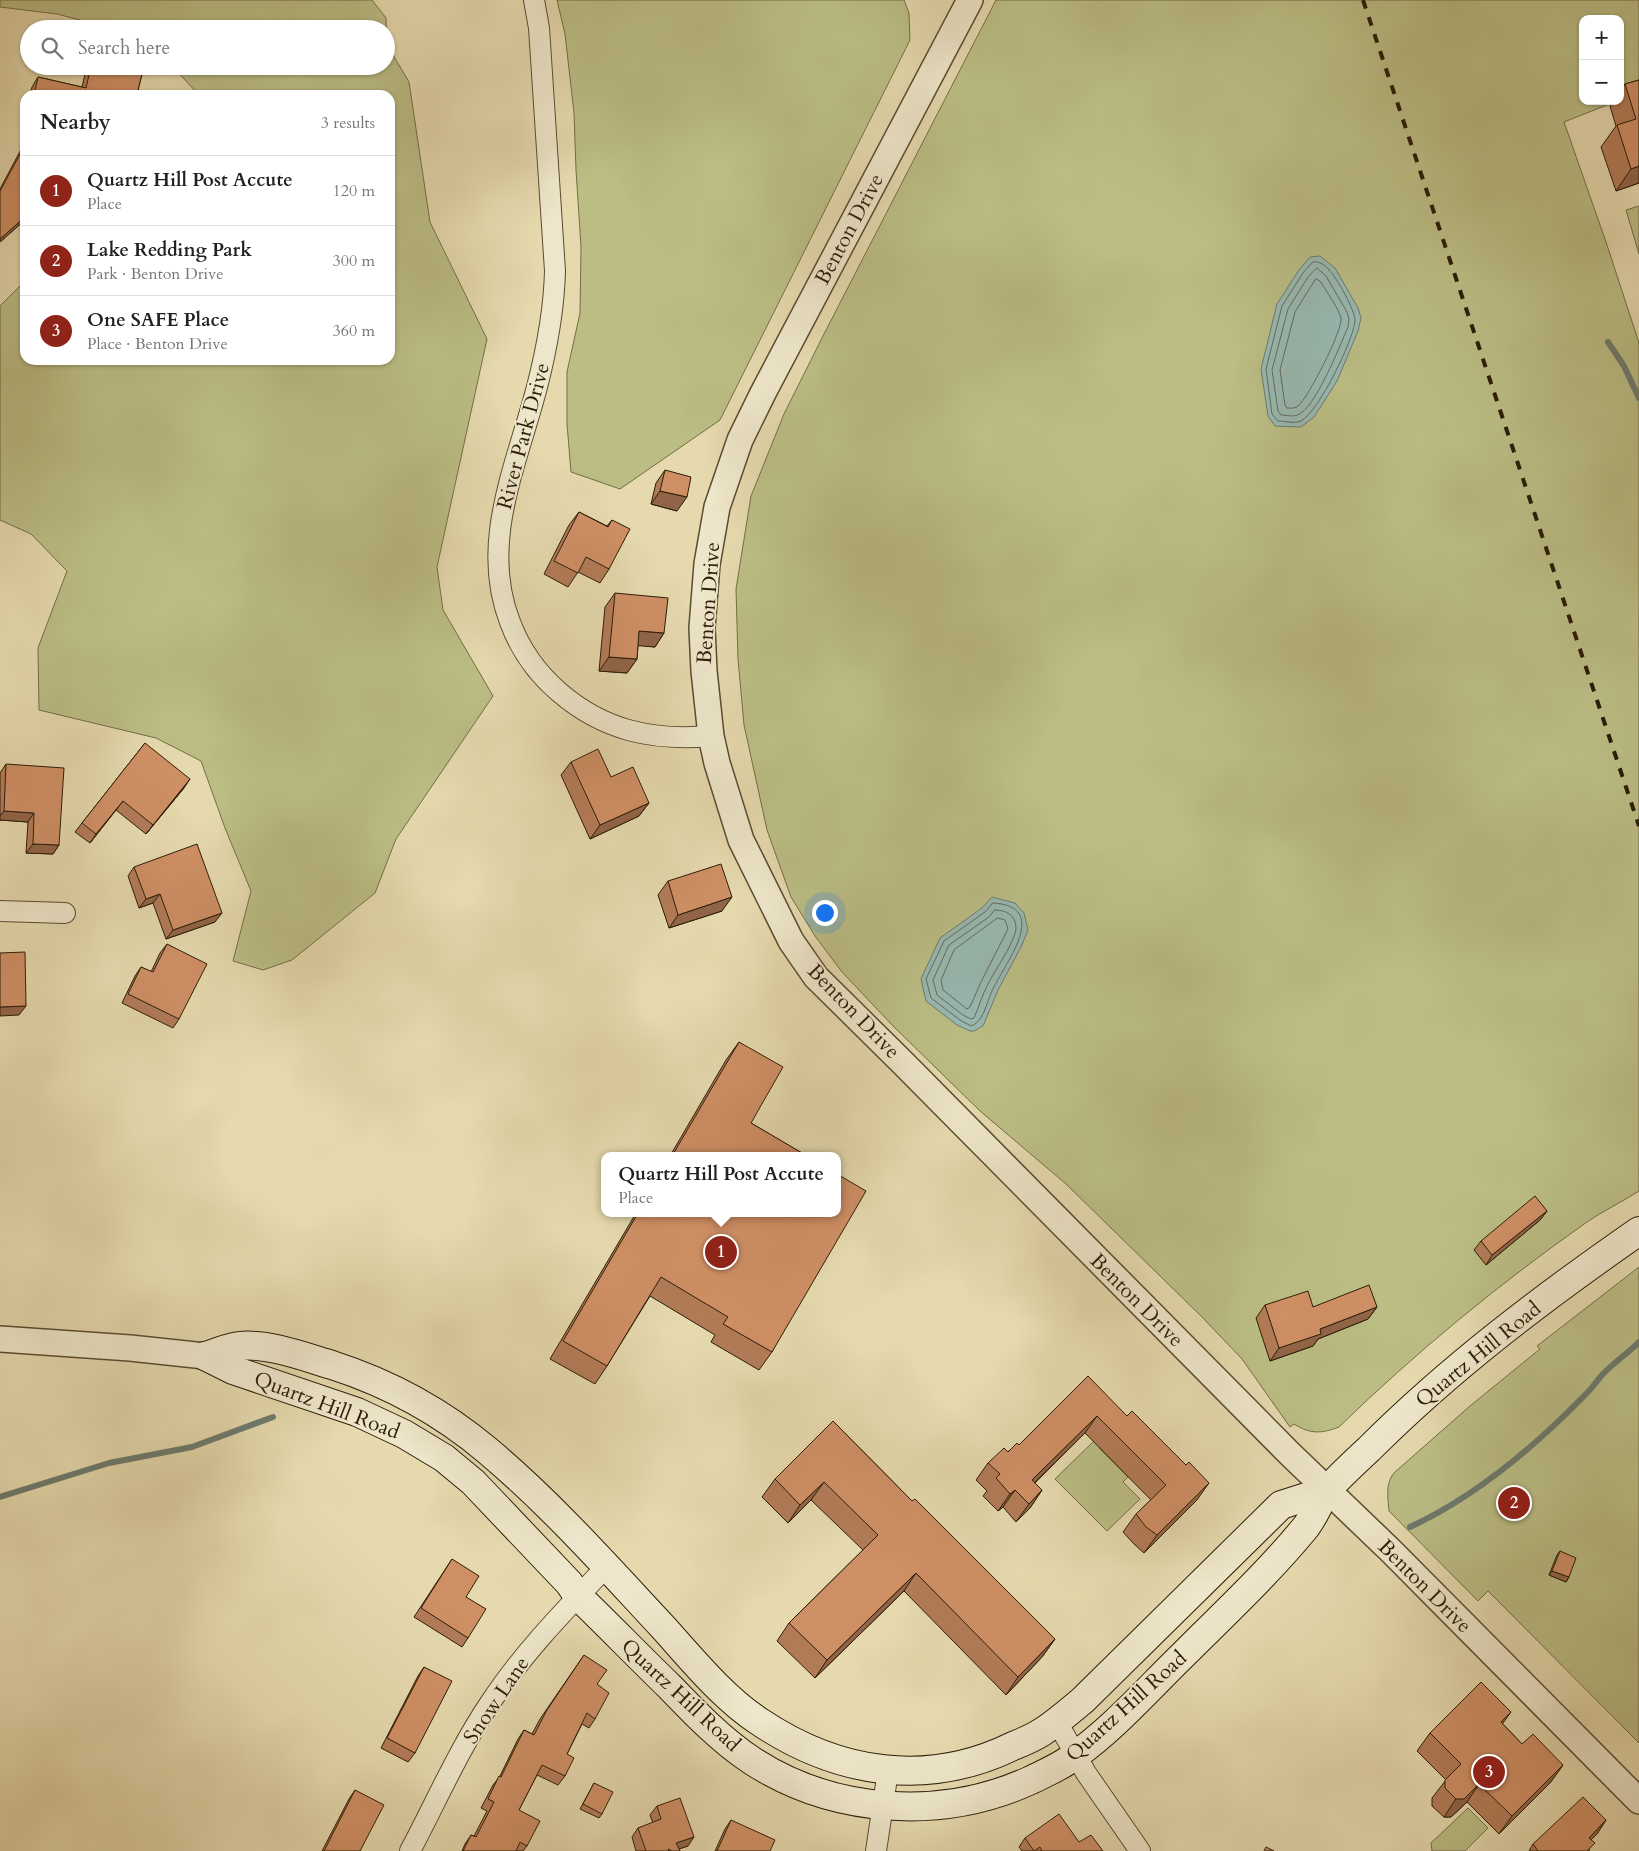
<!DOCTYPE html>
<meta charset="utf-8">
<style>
:root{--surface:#fff;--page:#f6f6f6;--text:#202124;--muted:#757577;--line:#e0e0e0;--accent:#8f2418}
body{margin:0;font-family:Cardo,serif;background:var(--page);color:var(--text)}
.controls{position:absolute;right:15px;top:15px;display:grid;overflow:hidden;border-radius:10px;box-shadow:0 1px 4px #0004}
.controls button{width:45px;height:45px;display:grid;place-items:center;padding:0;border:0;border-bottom:1px solid var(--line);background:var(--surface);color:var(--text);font:25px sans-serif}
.you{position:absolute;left:824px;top:912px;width:18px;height:18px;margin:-12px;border:4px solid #fff;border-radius:50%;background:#1a73e8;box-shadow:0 0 0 8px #1a73e833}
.badge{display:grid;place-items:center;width:32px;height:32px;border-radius:50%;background:var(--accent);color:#fff;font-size:16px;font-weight:700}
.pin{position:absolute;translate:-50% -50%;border:2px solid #fff;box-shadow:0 1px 5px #0006}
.popup{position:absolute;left:601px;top:1152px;width:240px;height:65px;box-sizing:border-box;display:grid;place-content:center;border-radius:10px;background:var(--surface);filter:drop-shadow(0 1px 4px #0005);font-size:16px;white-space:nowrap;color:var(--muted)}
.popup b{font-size:19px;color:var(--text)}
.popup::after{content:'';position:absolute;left:50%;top:100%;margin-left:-10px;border:10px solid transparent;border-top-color:var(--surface)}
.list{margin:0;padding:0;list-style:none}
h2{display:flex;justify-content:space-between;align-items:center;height:65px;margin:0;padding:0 20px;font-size:21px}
h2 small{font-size:16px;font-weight:400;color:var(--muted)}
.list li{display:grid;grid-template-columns:32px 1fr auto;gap:15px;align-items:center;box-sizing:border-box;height:70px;padding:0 20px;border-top:1px solid var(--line)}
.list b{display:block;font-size:19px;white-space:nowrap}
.list p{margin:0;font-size:16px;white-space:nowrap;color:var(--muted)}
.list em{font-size:16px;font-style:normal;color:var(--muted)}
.icon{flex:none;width:28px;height:28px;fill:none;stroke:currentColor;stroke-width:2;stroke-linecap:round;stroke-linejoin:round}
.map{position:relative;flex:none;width:1639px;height:1851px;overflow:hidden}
.search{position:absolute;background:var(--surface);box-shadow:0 1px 4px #0004;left:20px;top:20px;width:375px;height:55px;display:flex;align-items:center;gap:12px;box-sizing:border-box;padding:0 18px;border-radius:28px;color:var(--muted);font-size:19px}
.panel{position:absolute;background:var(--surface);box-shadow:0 1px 4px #0004;left:20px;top:90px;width:375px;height:275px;border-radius:15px}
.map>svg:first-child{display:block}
.green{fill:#bbbd85;stroke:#746d46}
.water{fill:#98b9b2;stroke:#6d7b6e}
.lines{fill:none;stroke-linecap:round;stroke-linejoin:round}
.shore{stroke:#626b5d;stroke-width:1}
.stream{stroke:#6d7b6e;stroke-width:6}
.minor-casing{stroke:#5a4c31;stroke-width:22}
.tertiary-casing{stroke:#5a4c31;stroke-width:28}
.secondary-casing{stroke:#2c1d08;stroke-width:30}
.minor{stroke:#eee6ca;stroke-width:20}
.tertiary{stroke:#eee6ca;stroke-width:25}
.secondary{stroke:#eee6ca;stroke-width:28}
.rail{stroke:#2c1d08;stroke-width:4;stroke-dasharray:9 9;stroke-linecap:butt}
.wall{fill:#b27b57;stroke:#2c1d08}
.shaded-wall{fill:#916447;stroke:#2c1d08}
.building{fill:#cf8f65;stroke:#2c1d08}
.labels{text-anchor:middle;stroke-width:4;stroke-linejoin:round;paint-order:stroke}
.street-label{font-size:21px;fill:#2c1d08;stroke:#eee6ca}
</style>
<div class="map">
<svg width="1639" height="1851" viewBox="0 0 1639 1851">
<rect width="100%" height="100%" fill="#e5d9ad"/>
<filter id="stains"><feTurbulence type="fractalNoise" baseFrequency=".004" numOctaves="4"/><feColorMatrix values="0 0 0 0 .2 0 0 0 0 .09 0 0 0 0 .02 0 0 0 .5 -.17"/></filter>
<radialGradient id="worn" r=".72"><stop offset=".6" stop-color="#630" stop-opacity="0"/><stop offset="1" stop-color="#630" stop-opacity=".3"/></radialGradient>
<g class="green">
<path d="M0 0H372L386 18 387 45 409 82 430 222 487 339 437 567 443 610 493 696 396 839 375 893 292 960 263 970 233 961 251 891 225 828 201 761 156 738 39 710 38 648 67 571 31 534 0 520V306L25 281V360H390V95H199L172 66H386V29H114L57 14 0 7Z"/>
<path d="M557 0H904L909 13 910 40 720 420 620 489 571 472 567 424V372L580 313 581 247 576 170 574 113 565 34Z"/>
<path d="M996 0H1639V93L1620 100V19H1583V101H1617L1564 122 1607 245 1639 343V1191C1622 1202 1603 1211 1587 1222 1499 1284 1416 1352 1339 1427 1321 1434 1310 1434 1294 1424L1290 1427 1242 1359 1202 1317 1066 1184 980 1111 893 1026 842 972 815 936 791 897 767 830 744 725 738 659 736 589 751 496 784 414 823 336Z"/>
<path d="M1639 206V254L1626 210Z"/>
<path d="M1639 1267V1743L1488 1591 1478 1601 1389 1511C1388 1498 1385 1482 1395 1472L1470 1406 1540 1349 1537 1346Z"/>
<path d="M1096 1439 1100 1449 1128 1477 1123 1482 1140 1499 1107 1531 1055 1479Z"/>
<path d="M1468 1808 1488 1828 1465 1851H1432L1431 1843Z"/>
</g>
<g class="water">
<path d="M1320 256 1335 268 1358 308 1361 318 1358 331 1337 381 1314 417 1301 427 1275 426 1268 416 1261 369 1277 304 1299 270 1310 257Z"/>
<path d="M992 897 1015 903 1024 913 1028 930 1021 947 998 990 983 1026 974 1031H970L957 1025 926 1001 921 979 940 938 982 908Z"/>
</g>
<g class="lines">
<g class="shore">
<path d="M1313 262C1320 261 1325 265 1329 270 1336 276 1356 312 1355 321 1353 341 1319 411 1301 421 1295 424 1285 421 1278 421L1272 414 1266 369 1282 306 1303 273Z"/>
<path d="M1317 268 1326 276 1347 312 1349 319 1348 327C1340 345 1315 410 1297 415 1293 417 1286 415 1281 415L1278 411 1272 370 1288 309 1308 277Z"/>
<path d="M1316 279 1320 281C1325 289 1340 311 1341 318 1343 330 1308 398 1298 406 1294 409 1291 408 1287 408L1285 405 1280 370 1295 312Z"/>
<path d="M993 903C1051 906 1006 962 994 987 987 999 985 1021 971 1026L960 1020 931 998 926 979 944 941 985 912Z"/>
<path d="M995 910C1006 910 1016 915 1016 928 1016 940 994 972 988 984 982 995 979 1007 974 1018L971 1019 963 1015 937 995 933 980 949 945 989 917Z"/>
<path d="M998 918 1005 920 1008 929 981 982 970 1007 967 1009 943 990 941 980 954 950Z"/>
</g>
<g class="stream">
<path d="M1608 342 1624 366 1639 398"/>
<path d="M0 1497 109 1463 192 1447 273 1417"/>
<path d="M1410 1527C1475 1497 1532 1449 1582 1398 1590 1391 1595 1383 1602 1375 1613 1363 1627 1354 1639 1342"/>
</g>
<defs>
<g id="minor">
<path d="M534 0 539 28 555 271C554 311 547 348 537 387 517 464 479 543 510 622 520 649 537 673 559 692 604 731 653 741 711 736"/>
<path d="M0 911 65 913"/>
<path d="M1057 1722 1086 1773 1140 1851"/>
<path d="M410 1851C436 1802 459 1749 490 1703 523 1653 565 1610 606 1567"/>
<path d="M876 1851 888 1771"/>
</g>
<g id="tertiary">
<path d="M970 0 763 393 740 440 717 507 707 564 702 628 704 671 711 736 717 763 741 840 791 941 816 977 903 1063 1290 1454 1391 1551 1639 1801"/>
<path d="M0 1339 130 1348 205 1356"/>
</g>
<g id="secondary">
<path d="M205 1356 233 1370 357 1412 404 1434 444 1458 473 1482 569 1583 578 1596C609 1626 639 1657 670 1687 695 1713 721 1740 751 1760 833 1814 942 1821 1031 1780 1045 1773 1060 1767 1073 1757 1113 1729 1147 1690 1183 1655 1224 1614 1268 1573 1305 1528 1315 1516 1320 1499 1330 1487 1342 1474 1356 1461 1369 1449 1451 1367 1544 1297 1639 1231"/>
<path d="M205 1356C216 1353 228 1347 240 1346 268 1343 305 1357 332 1365 388 1383 443 1413 488 1451 551 1504 606 1566 662 1626 691 1658 723 1698 760 1722 838 1774 927 1788 1013 1746 1023 1742 1033 1738 1042 1732 1056 1723 1070 1711 1083 1700L1281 1505 1328 1490"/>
</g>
</defs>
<use href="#minor" class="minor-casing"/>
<use href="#tertiary" class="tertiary-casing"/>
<use href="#secondary" class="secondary-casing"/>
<use href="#minor" class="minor"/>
<use href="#tertiary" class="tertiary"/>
<use href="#secondary" class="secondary"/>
<path class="rail" d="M1363 0 1639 826"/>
</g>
<g class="wall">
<path d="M87 66H144L138 90 153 95H30L32 87 38 77 82 87Z"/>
<path d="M1639 80V183L1616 191 1601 147 1616 126 1610 106 1613 101H1620V91L1625 84Z"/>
<path d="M25 142V220L0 242V189Z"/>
<path d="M665 470 677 511 651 504 656 483Z"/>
<path d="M579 512 607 526 612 520 609 569 600 583 578 572 568 587 544 574 569 525Z"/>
<path d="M615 593 664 633 655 647 638 645 637 659 627 673 599 671 605 607Z"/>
<path d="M145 743 184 788 146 834 116 810 90 843 75 832 82 823Z"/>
<path d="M571 762 611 777 649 803 639 816 590 839 561 775Z"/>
<path d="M6 764 59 845 53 854 26 853 28 822 0 820V773Z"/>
<path d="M134 867 215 922 166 939 153 903 139 908 128 876Z"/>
<path d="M668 881 722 911 669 928 658 895Z"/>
<path d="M167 944 179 1019 173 1028 122 1003 135 976 141 967 151 972 160 953Z"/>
<path d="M739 1042 751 1123 807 1156H670L726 1060Z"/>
<path d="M1547 1211 1540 1220 1486 1265 1474 1250 1481 1241Z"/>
<path d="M636 1213H837L772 1352 759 1370 711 1342 715 1335 650 1296 607 1366 595 1384 550 1359Z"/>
<path d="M1265 1305 1313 1307H1377L1368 1319 1318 1339 1313 1346 1270 1361 1256 1318Z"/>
<path d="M1088 1376 1197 1500 1144 1553 1134 1544 1123 1532 1136 1514 1151 1500 1085 1433 1035 1483 1042 1490 1030 1508 1016 1522 1003 1507 998 1511 983 1496 987 1491 976 1480 988 1463 1019 1445Z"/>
<path d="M833 1421 912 1501 1055 1639 1042 1657 1006 1695 904 1591 815 1678 777 1641 789 1623 863 1550 811 1500 788 1523 762 1497 775 1479Z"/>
<path d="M1560 1551 1569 1577 1566 1582 1549 1575 1557 1555Z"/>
<path d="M452 1559 466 1597 468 1638 462 1647 414 1617Z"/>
<path d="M584 1655 597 1684 595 1719 589 1728 582 1724 567 1754 565 1776 558 1785 537 1775 519 1810 527 1846 523 1851H462L465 1844 471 1835 474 1836 487 1811 481 1808 493 1785 500 1776 518 1739 524 1730 532 1734 540 1719Z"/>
<path d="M424 1667 415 1753 408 1762 381 1748 418 1676Z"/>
<path d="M1503 1724 1522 1744 1563 1765 1550 1783 1499 1834 1467 1802 1451 1817H1444L1432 1806V1798L1446 1780 1417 1751 1430 1733Z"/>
<path d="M594 1783 602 1814 599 1818 580 1809Z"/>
<path d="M355 1790 360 1851H322L349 1799Z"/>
<path d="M657 1806 688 1846 679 1849 680 1851H636L632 1837 638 1828 653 1823 650 1815Z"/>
<path d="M731 1820 770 1851H715L725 1829Z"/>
<path d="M1606 1820 1597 1834 1591 1840 1589 1851H1529L1533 1844Z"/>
<path d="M1025 1838 1079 1842 1103 1851H1022L1019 1847Z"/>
</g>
<g class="shaded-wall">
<path d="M1639 166V183L1616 191 1631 169Z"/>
<path d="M25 217V220L0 242V239Z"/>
<path d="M660 491 687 497 677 511 651 504Z"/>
<path d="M639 631 664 633 655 647 630 645Z"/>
<path d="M609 657 637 659 627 673 599 671Z"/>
<path d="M190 779 184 788 146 834 153 825Z"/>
<path d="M123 801 116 810 90 843 96 834Z"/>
<path d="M649 803 639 816 590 839 600 825Z"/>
<path d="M4 811 34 813 28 822 0 820V816Z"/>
<path d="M33 844 59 845 53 854 26 853Z"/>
<path d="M160 894 153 903 139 908 146 899Z"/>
<path d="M732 897 722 911 669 928 678 915Z"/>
<path d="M222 913 215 922 166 939 173 930Z"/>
<path d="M26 1006 19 1015 0 1016V1007Z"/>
<path d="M1547 1211 1540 1220 1486 1265 1492 1255Z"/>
<path d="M1377 1307 1368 1319 1318 1339 1313 1346 1270 1361 1279 1348 1320 1329Z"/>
<path d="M1097 1416 1085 1433 1021 1496 1032 1480Z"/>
<path d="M824 1482 811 1500 788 1523 800 1505Z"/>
<path d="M1209 1483 1197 1500 1144 1553 1157 1535Z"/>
<path d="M1015 1490 1003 1507 998 1511 1010 1494Z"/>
<path d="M1042 1490 1030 1508 1016 1522 1029 1504Z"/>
<path d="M1552 1571 1569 1577 1566 1582 1549 1575Z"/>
<path d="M916 1573 904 1591 815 1678 827 1660Z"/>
<path d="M1055 1639 1042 1657 1006 1695 1018 1677Z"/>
<path d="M1511 1712 1498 1730 1501 1722Z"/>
<path d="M1563 1765 1550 1783 1499 1834 1512 1816Z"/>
<path d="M1479 1784 1467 1802 1451 1817H1444L1456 1799Z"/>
<path d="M1606 1820 1597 1834 1580 1851 1589 1838Z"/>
<path d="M694 1837 688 1846 673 1851H667L676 1843Z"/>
</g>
<g class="building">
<path d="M91 66H144L138 90 154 94 153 95H34L38 77 86 88Z"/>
<path d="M1639 80V166L1631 169 1617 125 1636 119 1625 84Z"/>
<path d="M25 145V217L0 239V191Z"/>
<path d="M665 470 691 477 687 497 660 491Z"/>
<path d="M579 512 608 527 612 520 630 529 609 569 586 557 578 573 554 561Z"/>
<path d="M615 593 668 598 664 633 639 631 637 659 609 657Z"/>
<path d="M145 743 190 779 153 825 123 801 96 834 82 823Z"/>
<path d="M598 749 611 777 633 767 649 803 600 825 571 762Z"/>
<path d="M6 764 64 768 59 845 33 844 34 813 4 811Z"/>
<path d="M197 844 222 913 173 930 160 894 146 899 134 867Z"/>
<path d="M721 864 732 897 678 915 668 881Z"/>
<path d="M167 944 207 964 179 1019 128 994 141 967 153 972Z"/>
<path d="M25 952 26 1006 0 1007V953Z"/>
<path d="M739 1042 783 1067 751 1123 807 1156H672Z"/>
<path d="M837 1174 866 1191 772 1352 723 1324 728 1317 661 1277 607 1366 563 1341 638 1213H837Z"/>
<path d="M1535 1196 1547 1211 1492 1255 1481 1241Z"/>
<path d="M1369 1285 1377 1307 1320 1329 1321 1334 1279 1348 1265 1305 1308 1291 1313 1307Z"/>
<path d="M1088 1376 1127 1416 1132 1411 1186 1465 1189 1462 1209 1483 1157 1535 1146 1527 1136 1514 1166 1485 1097 1416 1032 1480 1042 1490 1029 1504 1015 1490 1010 1494 996 1478 1000 1474 988 1463 1004 1448 1008 1452 1017 1443 1019 1445Z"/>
<path d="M833 1421 912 1501 915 1499 1055 1639 1018 1677 916 1573 827 1660 789 1623 878 1535 824 1482 800 1505 775 1479Z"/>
<path d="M1560 1551 1576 1558 1569 1577 1552 1571Z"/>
<path d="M452 1559 479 1576 466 1597 486 1609 468 1638 421 1608Z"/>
<path d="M584 1655 607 1670 597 1684 609 1693 595 1719 587 1713 567 1754 574 1758 565 1776 542 1765 519 1810 540 1821 527 1846 520 1842 516 1851H463L471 1835 476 1837 494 1802 488 1799 499 1776 501 1777 524 1730 534 1735 547 1710Z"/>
<path d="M424 1667 452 1681 415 1753 387 1738Z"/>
<path d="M1481 1682 1511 1712 1501 1722 1522 1744 1533 1734 1563 1765 1512 1816 1479 1784 1464 1799H1456L1445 1788V1780L1461 1764 1430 1733Z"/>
<path d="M594 1783 613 1792 602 1814 583 1804Z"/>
<path d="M355 1790 384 1805 360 1851H324Z"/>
<path d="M1583 1797 1606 1820 1589 1838 1595 1843 1587 1851H1538L1533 1844Z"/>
<path d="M680 1798 694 1837 676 1843 680 1851H672L668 1849 669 1851H646L638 1828 661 1819 657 1806Z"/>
<path d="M1059 1814 1079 1842 1091 1835 1103 1851H1042L1040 1847 1034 1851 1025 1838Z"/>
<path d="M731 1820 775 1840 770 1851H717Z"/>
<path d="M1266 1847 1274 1851H1264Z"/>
</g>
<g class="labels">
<g class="street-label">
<text transform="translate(849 229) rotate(-62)" y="7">Benton Drive</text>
<text transform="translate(523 436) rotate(-75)" y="7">River Park Drive</text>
<text transform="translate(708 603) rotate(-86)" y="7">Benton Drive</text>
<text transform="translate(854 1011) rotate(46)" y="7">Benton Drive</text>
<text transform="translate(1137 1300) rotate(45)" y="7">Benton Drive</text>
<text transform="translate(1478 1354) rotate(-39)" y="7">Quartz Hill Road</text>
<text transform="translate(327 1405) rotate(21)" y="7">Quartz Hill Road</text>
<text transform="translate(1425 1586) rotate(45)" y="7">Benton Drive</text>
<text transform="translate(681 1695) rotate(43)" y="7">Quartz Hill Road</text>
<text transform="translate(496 1700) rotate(-56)" y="7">Snow Lane</text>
<text transform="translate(1126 1706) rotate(-42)" y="7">Quartz Hill Road</text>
</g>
</g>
<rect width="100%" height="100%" filter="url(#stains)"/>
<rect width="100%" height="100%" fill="url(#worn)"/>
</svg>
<div class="controls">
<button>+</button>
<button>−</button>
</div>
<div class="you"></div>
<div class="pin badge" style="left:721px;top:1252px">1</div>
<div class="popup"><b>Quartz Hill Post Accute</b>Place</div>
<div class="pin badge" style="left:1514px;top:1503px">2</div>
<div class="pin badge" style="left:1489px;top:1772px">3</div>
<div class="search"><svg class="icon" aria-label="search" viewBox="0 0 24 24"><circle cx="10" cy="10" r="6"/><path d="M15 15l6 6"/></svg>Search here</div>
<section class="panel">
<h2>Nearby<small>3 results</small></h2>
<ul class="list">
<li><span class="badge">1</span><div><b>Quartz Hill Post Accute</b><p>Place</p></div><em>120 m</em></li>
<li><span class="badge">2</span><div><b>Lake Redding Park</b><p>Park · Benton Drive</p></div><em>300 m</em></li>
<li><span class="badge">3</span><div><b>One SAFE Place</b><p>Place · Benton Drive</p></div><em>360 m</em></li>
</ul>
</section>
</div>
